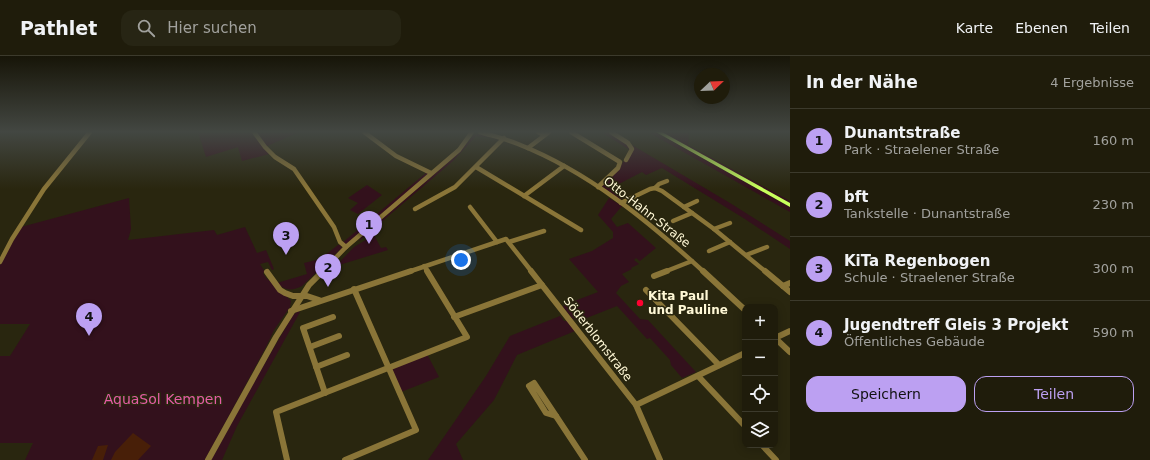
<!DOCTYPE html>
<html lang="de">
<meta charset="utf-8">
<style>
:root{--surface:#1f1c0b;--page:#272514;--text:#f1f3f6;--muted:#a1a19d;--line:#3c3a2c;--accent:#bca0f2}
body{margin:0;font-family:"DejaVu Sans",sans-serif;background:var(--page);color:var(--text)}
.controls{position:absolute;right:12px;bottom:12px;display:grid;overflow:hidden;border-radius:8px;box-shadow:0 2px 10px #0003}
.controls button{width:36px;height:36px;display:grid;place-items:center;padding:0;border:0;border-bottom:1px solid var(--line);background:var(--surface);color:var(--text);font:20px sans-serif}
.compass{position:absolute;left:694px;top:12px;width:36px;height:36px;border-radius:50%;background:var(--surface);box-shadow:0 2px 10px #0003;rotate:67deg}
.you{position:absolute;left:461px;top:204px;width:14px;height:14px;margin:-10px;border:3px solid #fff;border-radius:50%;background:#1a73e8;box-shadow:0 0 0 6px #1a73e833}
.badge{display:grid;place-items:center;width:26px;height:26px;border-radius:50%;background:var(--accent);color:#111;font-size:13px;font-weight:700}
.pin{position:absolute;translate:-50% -33px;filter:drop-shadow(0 1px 2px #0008)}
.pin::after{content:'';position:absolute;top:21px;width:14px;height:12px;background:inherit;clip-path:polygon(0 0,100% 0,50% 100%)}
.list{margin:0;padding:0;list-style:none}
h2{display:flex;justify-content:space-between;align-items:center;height:52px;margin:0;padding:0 16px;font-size:17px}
h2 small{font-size:13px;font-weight:400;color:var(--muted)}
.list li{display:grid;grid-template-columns:26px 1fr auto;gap:12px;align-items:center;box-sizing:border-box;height:64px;padding:0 16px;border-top:1px solid var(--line)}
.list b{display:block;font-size:15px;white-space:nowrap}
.list p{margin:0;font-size:13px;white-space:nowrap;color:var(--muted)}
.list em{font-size:13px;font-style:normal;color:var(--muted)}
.actions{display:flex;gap:8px;padding:12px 16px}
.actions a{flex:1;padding:9px 0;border:1px solid var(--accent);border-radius:12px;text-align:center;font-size:14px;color:var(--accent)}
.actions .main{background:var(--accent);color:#111}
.icon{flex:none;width:22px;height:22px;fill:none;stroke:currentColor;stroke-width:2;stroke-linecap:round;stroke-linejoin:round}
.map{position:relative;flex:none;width:790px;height:404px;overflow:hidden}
header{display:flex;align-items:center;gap:24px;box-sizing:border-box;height:56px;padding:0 20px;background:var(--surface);border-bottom:1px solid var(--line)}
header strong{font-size:19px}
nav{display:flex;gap:22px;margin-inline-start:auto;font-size:14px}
.search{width:280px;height:36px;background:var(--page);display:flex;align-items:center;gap:10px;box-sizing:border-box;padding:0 14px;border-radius:12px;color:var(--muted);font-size:15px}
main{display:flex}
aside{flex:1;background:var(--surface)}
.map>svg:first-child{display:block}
.green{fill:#33111c}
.water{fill:#481f08}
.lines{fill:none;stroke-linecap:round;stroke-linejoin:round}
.minor-far1{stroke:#8a7538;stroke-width:4.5}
.minor{stroke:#8a7538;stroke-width:6}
.major{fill:#c8ff5d;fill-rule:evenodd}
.poi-dot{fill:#ff0231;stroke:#29260f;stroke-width:1.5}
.labels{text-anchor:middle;stroke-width:3;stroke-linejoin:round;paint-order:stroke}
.street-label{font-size:12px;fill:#fff8d6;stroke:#29260f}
.poi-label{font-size:12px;font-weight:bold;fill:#fff8d6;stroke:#29260f;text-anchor:start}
.near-park-label{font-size:14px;fill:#e55ca6;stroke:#29260f}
</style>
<header>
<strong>Pathlet</strong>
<div class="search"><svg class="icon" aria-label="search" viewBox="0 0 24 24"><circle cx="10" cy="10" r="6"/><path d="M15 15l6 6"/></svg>Hier suchen</div>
<nav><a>Karte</a><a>Ebenen</a><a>Teilen</a></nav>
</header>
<main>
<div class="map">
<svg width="790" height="404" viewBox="0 0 790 404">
<rect width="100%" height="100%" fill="#29260f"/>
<g class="green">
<path d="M198 76H252L269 98 242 105 238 91 206 101Z"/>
<path d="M255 76H299L265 91Z"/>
<path d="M601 76H610L730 147 790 185V193L745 163 662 112 646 119 642 116 613 131 625 142 618 143 601 130 619 113 630 94Z"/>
<path d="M648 76H656L790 151V156Z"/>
<path d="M660 76H689L688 89 790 145V148Z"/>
<path d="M479 78 499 84 498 85 495 82 476 80 453 105 359 185 360 182 458 98 474 79Z"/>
<path d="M427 116 429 118 347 188 342 187Z"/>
<path d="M367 129 382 139 358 158 350 154 358 147 348 142Z"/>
<path d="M129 142 131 173 128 184 214 174 217 179 245 171 257 197 266 194 274 213 272 214 268 206 260 208 265 216 263 217 266 222C268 223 289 242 291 245L290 251 274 274 266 291 205 404H25L33 387H0V300H10L30 268H0V209L21 171Z"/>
<path d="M609 142 622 150 611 163 617 171 628 167 656 192 640 205 636 202 634 204 639 208 631 212 632 213 622 218 629 226 621 230 616 237 640 263 648 264 696 316 682 322 671 309 670 304 650 282 647 283 617 250 579 265 572 262 563 251 564 249 598 236 569 203 592 195 613 182V176L598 159Z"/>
<path d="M374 179 381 192 386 191 388 194 336 210 332 214 354 191Z"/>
<path d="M338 189H340L342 192 302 230C292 235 285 235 277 227L307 218 304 207 320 203Z"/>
<path d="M298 255 300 256 237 370 222 404H211L248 336 293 259Z"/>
<path d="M560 260 564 265H567L575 275 517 299 494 344 456 388 463 404H428L486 320 510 280Z"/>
<path d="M427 298 439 321 401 336 392 312Z"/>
</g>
<g class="water">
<path d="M133 377 151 390 138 404H111L115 396Z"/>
<path d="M108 389 103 404H92L98 390Z"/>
</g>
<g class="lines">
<g class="minor-far1">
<path d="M254 76 265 91 275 101 294 113 334 171 340 186 346 191"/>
<path d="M364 76 396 100 431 117"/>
<path d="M480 76C493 80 506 83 518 88 589 116 648 165 704 216"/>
<path d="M538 76 544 79"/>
<path d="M571 76 620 106 618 112 598 131"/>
<path d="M611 76 628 87 632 93 626 104"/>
<path d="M528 92 549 76"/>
<path d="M476 111 581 174"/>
<path d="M655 132 659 128 667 125"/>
<path d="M524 140 564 110"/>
<path d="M621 147 650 133 655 132 662 135 714 173 766 216"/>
<path d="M470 151 497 186"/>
<path d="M684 151 697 145"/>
<path d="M415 153 455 131 504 82"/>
<path d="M673 165 692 157"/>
<path d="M714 173 730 167"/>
<path d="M509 186 544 175"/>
<path d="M709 195 730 186"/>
<path d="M746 199 767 191"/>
<path d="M0 206 12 183 44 133 90 76"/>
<path d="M424 210 428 216"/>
<path d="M322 216 346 191 459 94 472 76"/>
<path d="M408 216 506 183 532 216"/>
<path d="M664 216 692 205"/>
</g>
<g class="minor">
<path d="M531 215 636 349 660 404"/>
<path d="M703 215 745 254"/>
<path d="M765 215 790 236"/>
<path d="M267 216 280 234 285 237 293 240H307L319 244"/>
<path d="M654 220 667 215"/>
<path d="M783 230 790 227"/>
<path d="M646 234 719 309"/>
<path d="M291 255 411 215"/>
<path d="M454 261 542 229"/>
<path d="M775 282 790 296"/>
<path d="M775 282 790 275"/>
<path d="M310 291 339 280"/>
<path d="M316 311 347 299"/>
<path d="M698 320 745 370"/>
<path d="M534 327 556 360 546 357 529 330Z"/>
<path d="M325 337 303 272 333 261"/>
<path d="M636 349 745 297"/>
<path d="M556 360 585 404"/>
<path d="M762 389 776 404"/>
<path d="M208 404 276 281 309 229 323 215"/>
<path d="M287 404 276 356 467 281 427 215"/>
<path d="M345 404 416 374 354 233"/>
</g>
<path class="major" d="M656 76H662L790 147V151Z"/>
</g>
<linearGradient id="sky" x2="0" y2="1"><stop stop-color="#171508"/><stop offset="0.57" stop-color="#434742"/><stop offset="1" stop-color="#434742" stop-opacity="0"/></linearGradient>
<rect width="790" height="133" fill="url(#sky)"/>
<circle class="poi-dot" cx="640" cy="247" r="4"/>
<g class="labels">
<g class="street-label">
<text transform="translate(647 156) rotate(38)" y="4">Otto-Hahn-Straße</text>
<text transform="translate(598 283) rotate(52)" y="4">Söderblomstraße</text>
</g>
<g class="poi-label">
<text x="648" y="244">Kita Paul<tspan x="648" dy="14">und Pauline</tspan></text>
</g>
<g class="near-park-label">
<text x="163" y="348">AquaSol Kempen</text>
</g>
</g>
</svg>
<div class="controls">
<button>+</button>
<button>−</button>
<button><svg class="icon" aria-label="locate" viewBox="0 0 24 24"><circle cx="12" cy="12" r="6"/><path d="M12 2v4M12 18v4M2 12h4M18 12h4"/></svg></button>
<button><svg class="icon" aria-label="layers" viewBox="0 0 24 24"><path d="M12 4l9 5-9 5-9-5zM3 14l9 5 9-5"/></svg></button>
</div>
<svg class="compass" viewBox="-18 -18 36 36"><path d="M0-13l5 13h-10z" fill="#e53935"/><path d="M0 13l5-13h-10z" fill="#a1a19d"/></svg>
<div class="you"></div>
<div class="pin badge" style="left:369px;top:188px">1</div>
<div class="pin badge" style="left:328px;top:231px">2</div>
<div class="pin badge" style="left:286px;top:199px">3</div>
<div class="pin badge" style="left:89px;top:280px">4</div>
</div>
<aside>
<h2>In der Nähe<small>4 Ergebnisse</small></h2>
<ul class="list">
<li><span class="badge">1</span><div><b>Dunantstraße</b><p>Park · Straelener Straße</p></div><em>160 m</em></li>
<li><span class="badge">2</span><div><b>bft</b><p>Tankstelle · Dunantstraße</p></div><em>230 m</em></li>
<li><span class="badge">3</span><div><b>KiTa Regenbogen</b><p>Schule · Straelener Straße</p></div><em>300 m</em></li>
<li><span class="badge">4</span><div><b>Jugendtreff Gleis 3 Projekt</b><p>Öffentliches Gebäude</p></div><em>590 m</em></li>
</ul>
<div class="actions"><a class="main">Speichern</a><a>Teilen</a></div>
</aside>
</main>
